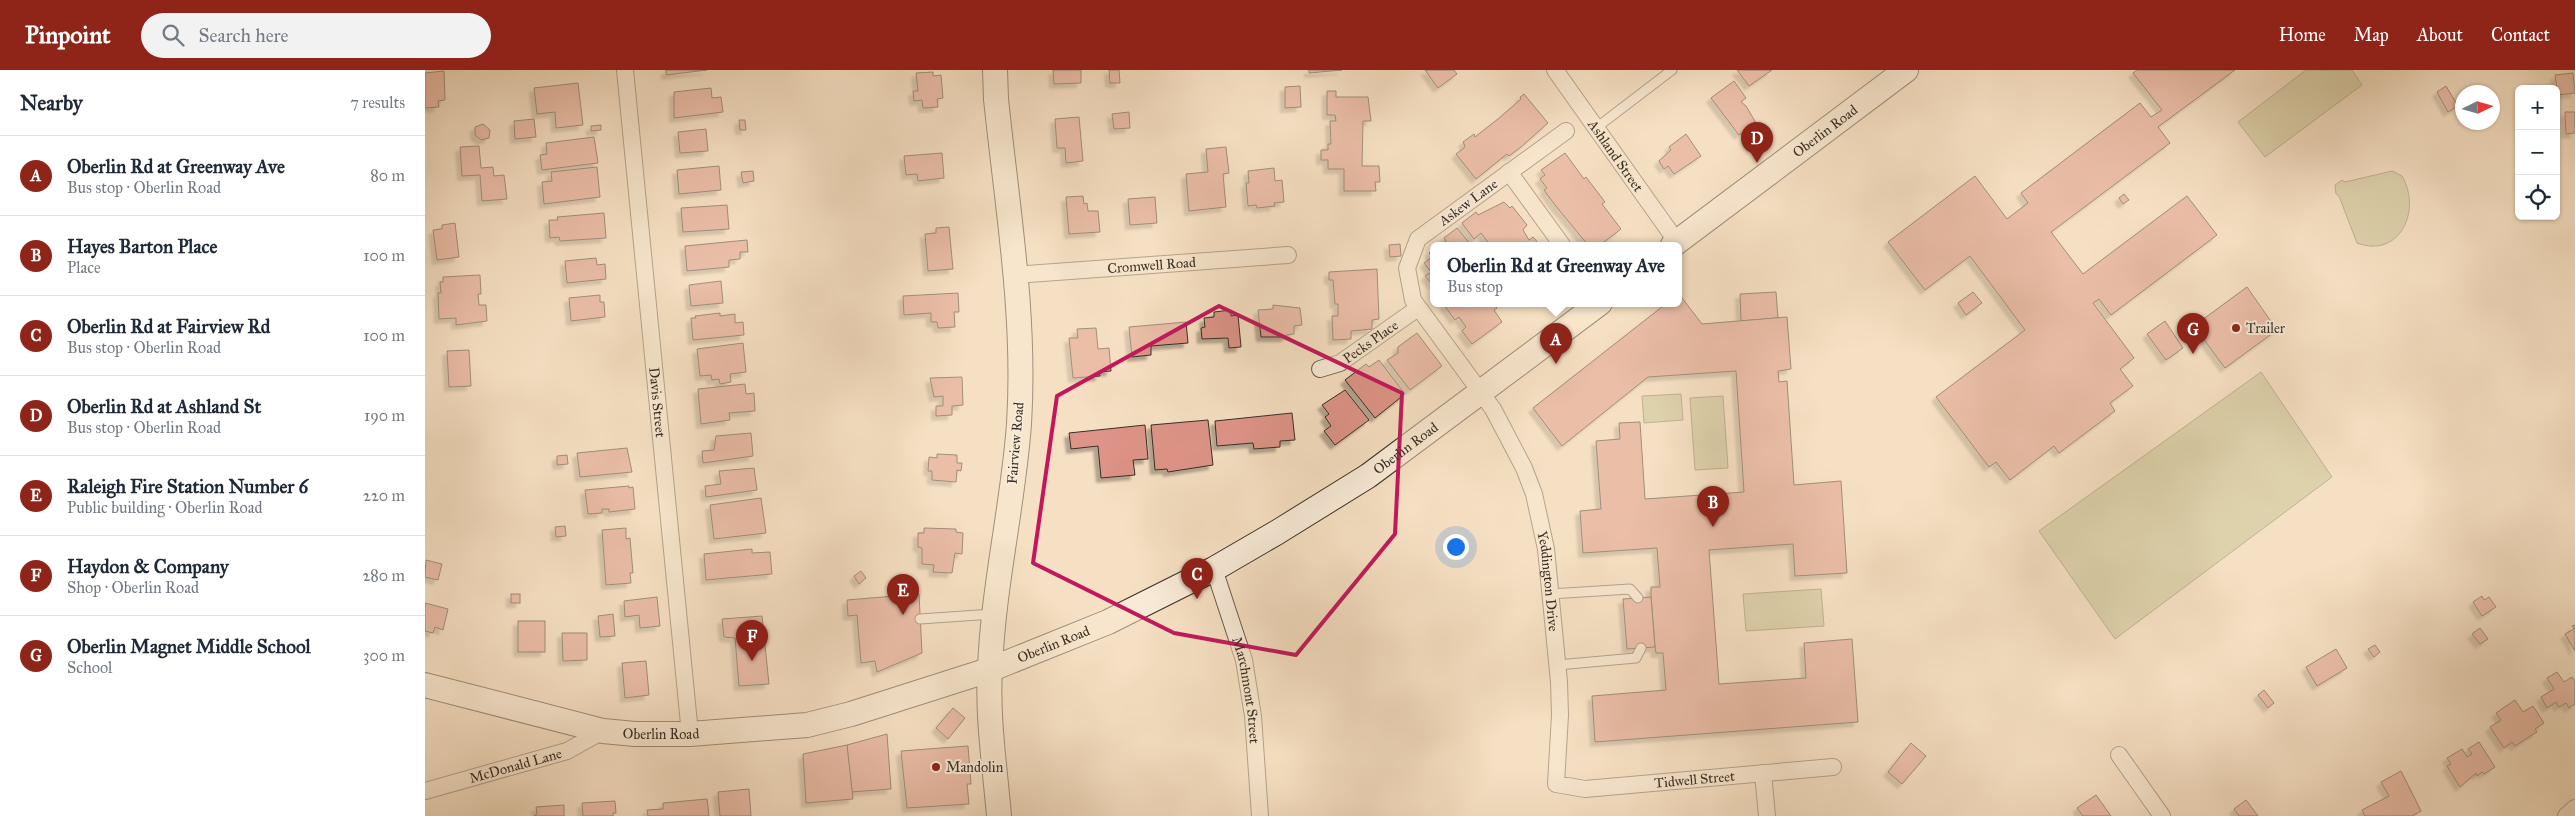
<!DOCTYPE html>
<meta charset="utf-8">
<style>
:root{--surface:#fff;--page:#f2f2f3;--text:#1f2937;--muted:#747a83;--line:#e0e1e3;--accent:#8f2418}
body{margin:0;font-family:"IM FELL Great Primer",serif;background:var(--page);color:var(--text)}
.controls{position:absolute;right:15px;top:15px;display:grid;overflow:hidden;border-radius:8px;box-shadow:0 1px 4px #0004}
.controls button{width:45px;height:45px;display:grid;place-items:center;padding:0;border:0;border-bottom:1px solid var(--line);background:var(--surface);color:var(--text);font:25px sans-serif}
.compass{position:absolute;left:2030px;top:15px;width:45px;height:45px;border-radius:50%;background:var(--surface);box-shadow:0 1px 4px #0004;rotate:85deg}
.you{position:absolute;left:1030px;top:476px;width:18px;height:18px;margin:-12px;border:4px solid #fff;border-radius:50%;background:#1a73e8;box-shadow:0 0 0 8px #1a73e833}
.badge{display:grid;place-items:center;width:32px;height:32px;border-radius:50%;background:var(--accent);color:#fff;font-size:16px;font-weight:700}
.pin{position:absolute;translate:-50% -41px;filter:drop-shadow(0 1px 2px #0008)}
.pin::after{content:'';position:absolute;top:26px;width:18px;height:15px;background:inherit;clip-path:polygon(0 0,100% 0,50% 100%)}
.popup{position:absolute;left:1005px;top:172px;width:252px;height:65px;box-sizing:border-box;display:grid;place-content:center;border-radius:8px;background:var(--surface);filter:drop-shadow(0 1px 4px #0005);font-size:16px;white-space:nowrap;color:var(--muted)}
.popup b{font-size:19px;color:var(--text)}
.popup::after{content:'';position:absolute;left:50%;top:100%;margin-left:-10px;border:10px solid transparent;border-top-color:var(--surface)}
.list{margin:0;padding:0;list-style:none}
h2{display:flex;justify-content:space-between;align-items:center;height:65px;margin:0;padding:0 20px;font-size:21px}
h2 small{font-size:16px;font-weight:400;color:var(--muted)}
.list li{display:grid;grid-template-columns:32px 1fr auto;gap:15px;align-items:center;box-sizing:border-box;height:80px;padding:0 20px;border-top:1px solid var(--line)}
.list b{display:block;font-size:19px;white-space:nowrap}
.list p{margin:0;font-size:16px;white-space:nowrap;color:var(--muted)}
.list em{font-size:16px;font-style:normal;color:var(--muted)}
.icon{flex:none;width:28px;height:28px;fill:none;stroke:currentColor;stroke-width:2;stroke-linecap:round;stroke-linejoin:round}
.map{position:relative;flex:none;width:2150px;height:746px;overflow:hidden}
header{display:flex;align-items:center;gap:30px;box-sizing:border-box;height:70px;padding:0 25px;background:var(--accent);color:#fff}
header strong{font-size:24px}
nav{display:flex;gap:28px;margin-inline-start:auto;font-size:18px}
.search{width:350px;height:45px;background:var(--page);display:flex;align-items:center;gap:12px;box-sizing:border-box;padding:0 18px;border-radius:28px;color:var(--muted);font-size:19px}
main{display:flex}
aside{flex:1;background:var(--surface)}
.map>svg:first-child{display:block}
.green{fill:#c1c190;stroke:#7c785a}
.building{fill:#de9488;stroke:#372e25;filter:url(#shadow)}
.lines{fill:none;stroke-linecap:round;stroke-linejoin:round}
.lane-casing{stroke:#675a4c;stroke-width:11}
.street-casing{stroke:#675a4c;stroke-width:18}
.secondary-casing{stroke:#372e25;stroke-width:26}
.lane{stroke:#f9ebd8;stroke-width:9}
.street{stroke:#f9ebd8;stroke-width:16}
.secondary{stroke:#f9ebd8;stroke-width:24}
.marked{fill:none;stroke:#c2185b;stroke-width:4;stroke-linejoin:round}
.poi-dot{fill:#8f2418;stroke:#f9ebd8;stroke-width:2}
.labels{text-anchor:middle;stroke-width:4;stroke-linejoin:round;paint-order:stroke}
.street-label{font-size:14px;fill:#372e25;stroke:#f9ebd8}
.poi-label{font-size:14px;fill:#372e25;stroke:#f9ebd8;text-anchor:start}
</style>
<header>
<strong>Pinpoint</strong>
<div class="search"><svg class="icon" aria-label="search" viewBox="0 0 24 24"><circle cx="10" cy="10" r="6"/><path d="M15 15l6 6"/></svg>Search here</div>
<nav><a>Home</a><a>Map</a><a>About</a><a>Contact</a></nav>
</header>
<main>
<aside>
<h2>Nearby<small>7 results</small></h2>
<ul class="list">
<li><span class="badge">A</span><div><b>Oberlin Rd at Greenway Ave</b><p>Bus stop · Oberlin Road</p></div><em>80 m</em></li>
<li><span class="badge">B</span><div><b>Hayes Barton Place</b><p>Place</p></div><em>100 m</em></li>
<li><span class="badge">C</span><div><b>Oberlin Rd at Fairview Rd</b><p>Bus stop · Oberlin Road</p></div><em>100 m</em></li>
<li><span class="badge">D</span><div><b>Oberlin Rd at Ashland St</b><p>Bus stop · Oberlin Road</p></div><em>190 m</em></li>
<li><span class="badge">E</span><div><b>Raleigh Fire Station Number 6</b><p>Public building · Oberlin Road</p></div><em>220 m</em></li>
<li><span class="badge">F</span><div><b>Haydon &amp; Company</b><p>Shop · Oberlin Road</p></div><em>280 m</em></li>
<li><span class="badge">G</span><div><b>Oberlin Magnet Middle School</b><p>School</p></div><em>300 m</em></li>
</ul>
</aside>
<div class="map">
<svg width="2150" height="746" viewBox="0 0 2150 746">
<defs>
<filter id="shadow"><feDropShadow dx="-4.5" dy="4.5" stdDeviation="1" flood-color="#0004"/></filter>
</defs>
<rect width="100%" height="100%" fill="#f6e0c3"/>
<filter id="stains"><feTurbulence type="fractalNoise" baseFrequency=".004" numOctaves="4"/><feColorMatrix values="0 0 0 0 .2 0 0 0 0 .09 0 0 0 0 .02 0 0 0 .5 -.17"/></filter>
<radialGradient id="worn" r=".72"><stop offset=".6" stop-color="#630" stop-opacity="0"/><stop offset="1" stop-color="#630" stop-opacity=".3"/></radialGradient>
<g class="green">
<path d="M1881 0H1927L1937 15 1840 87 1813 52Z"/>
<path d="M1967 101 1977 106C1997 140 1975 189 1932 173L1914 126 1911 124 1910 115 1917 110 1920 112Z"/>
<path d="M1836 302 1907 407 1690 569 1614 461Z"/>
<path d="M1256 324 1258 350 1219 353 1217 326Z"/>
<path d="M1298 326 1303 398 1270 400 1265 328Z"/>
<path d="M1396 519 1399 556 1321 561 1318 524Z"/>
</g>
<g class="building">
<path d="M241 0H282L241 5Z"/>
<path d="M628 0H656V13L629 14Z"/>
<path d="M684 0H694L695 13H685Z"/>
<path d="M884 0H917L884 3Z"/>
<path d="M1000 0H1029L1032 4 1013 18Z"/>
<path d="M1312 0H1347L1324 16Z"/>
<path d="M1712 0H1810L1733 57 1745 73 1626 162 1658 204 1762 126 1792 165 1686 245 1674 229 1668 233 1709 288 1695 299 1708 316 1685 333 1690 341 1634 383 1629 376 1585 410 1571 392 1564 397 1511 327 1600 260 1545 186 1500 220 1463 172 1550 106 1582 149 1603 133 1596 123 1715 33 1726 47 1737 40 1708 3Z"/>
<path d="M19 1 20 30 13 31 14 37 0 38V3Z"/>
<path d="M508 2V6L516 5 518 28 512 29 513 37 498 38 497 30 489 31 488 21H493L491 3Z"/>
<path d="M2148 3 2150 23 2133 25 2130 5Z"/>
<path d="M1309 11 1321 28 1316 32 1321 36 1331 53 1314 65 1286 28Z"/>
<path d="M153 13 158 55 131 58 130 42 112 44 109 18Z"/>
<path d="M875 16 876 37 860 38V17Z"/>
<path d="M2021 16 2033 36 2023 42 2012 22Z"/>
<path d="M286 18 287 28 296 27 298 42 249 48V22Z"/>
<path d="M902 21H911V27H943L946 51H938L937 96H954L955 112H950L951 121H919V99H903V90H896V80H903V74H906L905 51H911L910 45H902Z"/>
<path d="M1099 24 1123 53 1096 77 1084 86 1082 84 1051 109 1031 84 1039 78 1040 76 1038 72 1049 64 1050 67 1073 49 1096 29 1095 27Z"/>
<path d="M704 42 705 58 689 59 687 44Z"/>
<path d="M2140 42H2150V63L2141 64Z"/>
<path d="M654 47 658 91 641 93 640 78H632L630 49Z"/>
<path d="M109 49 111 67 90 69 89 51Z"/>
<path d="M314 50H320L321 60H315Z"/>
<path d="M58 54 65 60 64 68 56 70 50 65V57Z"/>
<path d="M176 55V60L166 61V56Z"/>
<path d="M281 59 283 81 255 83 253 62Z"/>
<path d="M1261 64 1276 86 1249 104 1243 96 1239 99 1234 91 1246 80 1244 77Z"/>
<path d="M169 67 173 93 117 100 115 85 122 84 121 73Z"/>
<path d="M54 76 56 98 68 97 69 106 79 105 82 129 57 131 55 105 37 106 35 77Z"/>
<path d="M801 77 804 103 798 104 801 137 764 141 761 104 783 102 781 79Z"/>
<path d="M517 83 519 108 493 111 492 104 481 105 479 86Z"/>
<path d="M1140 83 1159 109 1161 107 1180 132 1177 134 1196 159 1175 175H1163L1130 135 1119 120 1122 118 1115 109 1120 105 1116 100Z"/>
<path d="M294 96 296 120 254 124 252 100Z"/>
<path d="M172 97 175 127 119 134 117 112 127 111 126 102Z"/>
<path d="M849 98 850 111 857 110 859 132 849 133 850 136 832 138 831 135 823 136 821 113H824L823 101Z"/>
<path d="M328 101 329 111 318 113 316 102Z"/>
<path d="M1699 124 1704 130 1698 134 1694 128Z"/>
<path d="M658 126 659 134 662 133 663 141H673L675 162 644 164 641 127Z"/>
<path d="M730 127 732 153 705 155 703 129Z"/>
<path d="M1079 132 1085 138 1087 136 1102 155 1098 160 1104 170 1108 167 1115 175H1065L1056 163 1049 169 1037 153 1051 142 1053 145Z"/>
<path d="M302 135 304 159 258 162 256 138Z"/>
<path d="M179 143 181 168 135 171 134 167 125 168 124 150H133L132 147Z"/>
<path d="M30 153 34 187 12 190 8 160 17 159V155Z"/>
<path d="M524 157 528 199 503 201 500 164 511 163V158Z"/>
<path d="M1032 158 1046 175H1015L1021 171 1019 168Z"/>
<path d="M322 170 323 182H315V189L304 190V197L262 201 260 176Z"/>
<path d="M975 174 976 186 965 187 964 175Z"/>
<path d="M1008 180V215L1000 206 1006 202 999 193 1007 187 1004 183Z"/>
<path d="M171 188 172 195 180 194 181 209 142 213 140 191Z"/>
<path d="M952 199 954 249 947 250V259L926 261V269L908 270 907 246H913V234H910L908 210H904V202Z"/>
<path d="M55 205 56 224H53L54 235H61L62 251 31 255V248L14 249 13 223H16L15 212H18V207Z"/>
<path d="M296 211 298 233 266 236 264 215Z"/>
<path d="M1822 217 1852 260 1800 298 1769 256Z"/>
<path d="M1351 222 1353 248 1316 251 1315 224Z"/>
<path d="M1548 222 1557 233 1541 245 1533 233Z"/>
<path d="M533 223 534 242H529L530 257 513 258 512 252H506V243L479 245 478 226Z"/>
<path d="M1254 224 1277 254 1362 247 1366 299 1353 301 1354 312 1362 311 1369 415 1416 411 1422 503 1370 506 1368 474 1284 480 1294 614 1381 608 1379 573 1427 569 1433 652 1170 672 1167 626 1241 620 1238 583H1231L1230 577 1226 527V517H1235L1232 478 1158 483 1155 441 1176 439 1171 371 1195 369 1194 353 1215 352 1220 429 1319 422 1311 301 1223 307 1137 376 1108 338 1242 233H1254Z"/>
<path d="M175 225V232H179L180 247 146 251 144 228Z"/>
<path d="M1022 233H1068L1072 238 1069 240 1077 252 1047 274 1037 261 1041 257 1034 247 1030 250 1019 235Z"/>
<path d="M848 235 875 238 877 255 869 256V264L861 265V267H836L833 240 848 239Z"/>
<path d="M806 240V246L813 245 816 277 804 278 803 268 777 269 776 258 780 257 779 248 789 247V242Z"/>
<path d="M295 243V246L310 244V253L318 252 319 265 268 270 266 248H271L270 246Z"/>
<path d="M1740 251 1758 278 1741 290 1722 264Z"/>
<path d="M761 252 763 273 726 276V285L707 287 704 257Z"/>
<path d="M671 258 673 279 684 278 686 301 674 302 675 306 648 308 644 268H653L652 259Z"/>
<path d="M992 263 1017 296 985 320 962 290 973 283V277Z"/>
<path d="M318 273 321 302 305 304 306 312 295 314 294 309 287 310 286 305 275 306 272 279Z"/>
<path d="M44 280 46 316 24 317 22 281Z"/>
<path d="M954 290 980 324 950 348 920 310 941 294 944 297Z"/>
<path d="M537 307 538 335 527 336V345L511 346V336H518V326L509 327 505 308Z"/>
<path d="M320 314 321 324 329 323 330 341 304 343 305 350 276 354 273 319Z"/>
<path d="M920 320 944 350 910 375 899 361 906 356 900 347 904 344 897 335Z"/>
<path d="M867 343 870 370 855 371V377L829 379 828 373 792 376 790 351Z"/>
<path d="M783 350 788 395 743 402 742 399 730 400 726 355Z"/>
<path d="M720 355 723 389 708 390 710 405 676 408 673 376 646 379 644 363Z"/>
<path d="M326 363 328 386 278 393 277 381 289 380 291 366Z"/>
<path d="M202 378 207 402 155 407 152 383Z"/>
<path d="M512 384 532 385V393H537L536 401 532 400 531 412 507 410V401H503L504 387 512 388Z"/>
<path d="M142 385 143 394 132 395V386Z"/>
<path d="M329 398 332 420 281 427 280 416 296 414 294 401Z"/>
<path d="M204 416V418L208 417 210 439 184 442V439H177V443L163 444 160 420Z"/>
<path d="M336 428 341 463 289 469 285 435Z"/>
<path d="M140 456 141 466 131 467 130 457Z"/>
<path d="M201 458V469L205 468 208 503H205L206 513 181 515 177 460Z"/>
<path d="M499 458 531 459V462L538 463 537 484 530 483 527 503 508 502 509 495 497 494V478L493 477V463H499Z"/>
<path d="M327 479V483L345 482 347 504 281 510 279 484Z"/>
<path d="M1 490 17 494 13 510 0 507Z"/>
<path d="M436 501 441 508 434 514 429 506Z"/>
<rect x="86" y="524" width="9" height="9"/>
<path d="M494 524 497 583 452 602 450 591 436 593 432 545 423 546 422 530Z"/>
<path d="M2057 526 2059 530 2064 527 2071 537 2057 546 2048 532Z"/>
<path d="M232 527 235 556 215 558 214 545 200 547 199 531Z"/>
<path d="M1226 527 1230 577 1202 579 1198 529Z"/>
<path d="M0 533 23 539 18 560 10 557 8 563 0 561Z"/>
<path d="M188 544 190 566 175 567 173 546Z"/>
<path d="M337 546 344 614 314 616 310 568 299 567 297 549Z"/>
<rect x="93" y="551" width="27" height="31"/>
<path d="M2150 555V581L2140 564 2149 559 2147 556Z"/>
<path d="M2055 558 2063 569 2055 574 2047 564Z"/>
<path d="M137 563H162V590L138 591Z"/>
<path d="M1950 575 1955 582 1949 587 1943 579Z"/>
<path d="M1911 579 1922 598 1892 616 1881 597Z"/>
<path d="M221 591 224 625 200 628 197 593Z"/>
<path d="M2132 602 2139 612 2147 607 2150 612V634L2144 638 2141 633 2134 637 2131 632 2122 638 2116 627 2129 619 2122 608Z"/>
<path d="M1839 620 1849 633 1843 638 1833 625Z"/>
<path d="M2090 630 2098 642 2108 636 2119 653 2110 659 2112 662 2090 676 2087 672 2079 678 2065 657 2076 650 2071 643Z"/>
<path d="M528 638 540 648 523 669 511 658Z"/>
<path d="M462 664 466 719 426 722 422 675Z"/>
<path d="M2054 672 2070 697 2059 704 2057 702 2052 706 2051 703 2035 717 2022 696 2026 694 2022 688 2037 679 2042 687 2047 684 2043 679Z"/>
<path d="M1486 673 1501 686 1477 714 1463 702Z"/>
<path d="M422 675 428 729 381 733 378 684Z"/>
<path d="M543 676 546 714H542L544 734 482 738 476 681Z"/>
<path d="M1976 701 1996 741 1987 746H1940L1937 740 1964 726 1956 712Z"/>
<path d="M324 719 326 746H295L293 722Z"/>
<path d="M1671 725 1686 746H1658L1652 738Z"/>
<path d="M282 729 284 746H223L222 740 238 739V733Z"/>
<path d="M1821 730 1833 746H1814L1809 739Z"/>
<path d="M190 731 191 743H188V746H158L157 733Z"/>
<path d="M139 735V746H109L112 744 111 737Z"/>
</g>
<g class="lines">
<defs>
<g id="lane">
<path d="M1171 58 1247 0"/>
<path d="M1125 524 1205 519 1213 528"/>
<path d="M495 549 568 544"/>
<path d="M1132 595 1211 588 1216 578"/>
</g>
<g id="street">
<path id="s1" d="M200 0 265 664"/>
<path id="s2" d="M1130 0 1252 172"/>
<path id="s3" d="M1141 61 993 169 982 198 988 230 1068 339 1099 398 1109 424 1121 479 1134 612 1135 645 1131 714 1160 719 1408 697"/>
<path d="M1084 102 1137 175"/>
<path id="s4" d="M589 205 863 185"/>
<path id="s5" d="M895 299 915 293 993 238"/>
<path id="s6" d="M789 499 819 590 828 646 835 746"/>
<path d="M1694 685 1737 746"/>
<path d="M1338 703 1342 746"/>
<path id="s7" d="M0 721 142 681 178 661"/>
<path d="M2141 746 2150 738"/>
</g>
<g id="secondary">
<path d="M570 0 571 29C582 136 601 246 594 354 588 436 568 517 565 599 562 647 570 698 574 746"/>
<path id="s8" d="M1248 175 1481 0"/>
<path id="s9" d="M0 615 178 661 210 664H265L382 655 426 644 564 600 683 552 789 499 851 463 943 406 1175 233"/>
</g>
</defs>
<use href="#lane" class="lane-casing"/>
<use href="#street" class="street-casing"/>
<use href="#secondary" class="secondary-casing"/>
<use href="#lane" class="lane"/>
<use href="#street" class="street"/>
<use href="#secondary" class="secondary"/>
</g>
<path d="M0 0H2150V746H0ZM794 236 977 323 970 464 871 585 749 563 608 493 632 326Z" fill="#f6e0c3" fill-opacity=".55" fill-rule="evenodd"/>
<path class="marked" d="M794 236 977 323 970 464 871 585 749 563 608 493 632 326Z"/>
<g class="poi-dot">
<circle cx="1811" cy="258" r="5"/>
<circle cx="511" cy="697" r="5"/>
</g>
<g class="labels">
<g class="street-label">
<text dy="5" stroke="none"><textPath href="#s8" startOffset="190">Oberlin Road</textPath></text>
<text dy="5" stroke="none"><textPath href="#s2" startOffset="105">Ashland Street</textPath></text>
<text transform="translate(1043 132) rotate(-36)" y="5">Askew Lane</text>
<text dy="5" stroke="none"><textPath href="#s4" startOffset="138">Cromwell Road</textPath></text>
<text dy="5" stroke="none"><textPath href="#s5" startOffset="58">Pecks Place</textPath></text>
<text dy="5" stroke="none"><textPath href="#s1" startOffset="334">Davis Street</textPath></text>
<text transform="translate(590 373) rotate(-85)" y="5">Fairview Road</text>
<text dy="5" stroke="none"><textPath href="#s9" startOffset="1052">Oberlin Road</textPath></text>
<text dy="5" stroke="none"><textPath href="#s3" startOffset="565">Yeddington Drive</textPath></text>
<text dy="5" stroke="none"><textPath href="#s9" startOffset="648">Oberlin Road</textPath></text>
<text dy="5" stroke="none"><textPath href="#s6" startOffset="126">Marchmont Street</textPath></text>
<text dy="5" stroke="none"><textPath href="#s9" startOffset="242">Oberlin Road</textPath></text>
<text dy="5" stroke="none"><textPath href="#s7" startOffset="94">McDonald Lane</textPath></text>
<text dy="5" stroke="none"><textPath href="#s3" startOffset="908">Tidwell Street</textPath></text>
</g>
<g class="poi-label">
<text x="1821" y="263">Trailer</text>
<text x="521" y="702">Mandolin</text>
</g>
</g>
<rect width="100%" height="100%" filter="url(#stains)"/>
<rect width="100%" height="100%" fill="url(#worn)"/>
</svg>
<div class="controls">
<button>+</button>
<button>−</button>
<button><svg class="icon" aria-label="locate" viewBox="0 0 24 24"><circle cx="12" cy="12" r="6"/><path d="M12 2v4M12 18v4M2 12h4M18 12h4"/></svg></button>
</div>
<svg class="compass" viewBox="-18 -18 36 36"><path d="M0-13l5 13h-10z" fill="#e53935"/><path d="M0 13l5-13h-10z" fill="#747a83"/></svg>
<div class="you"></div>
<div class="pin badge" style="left:1131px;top:294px">A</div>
<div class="popup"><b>Oberlin Rd at Greenway Ave</b>Bus stop</div>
<div class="pin badge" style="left:1288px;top:457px">B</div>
<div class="pin badge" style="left:772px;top:529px">C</div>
<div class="pin badge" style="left:1332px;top:93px">D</div>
<div class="pin badge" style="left:478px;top:545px">E</div>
<div class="pin badge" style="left:327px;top:591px">F</div>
<div class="pin badge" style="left:1768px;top:284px">G</div>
</div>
</main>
